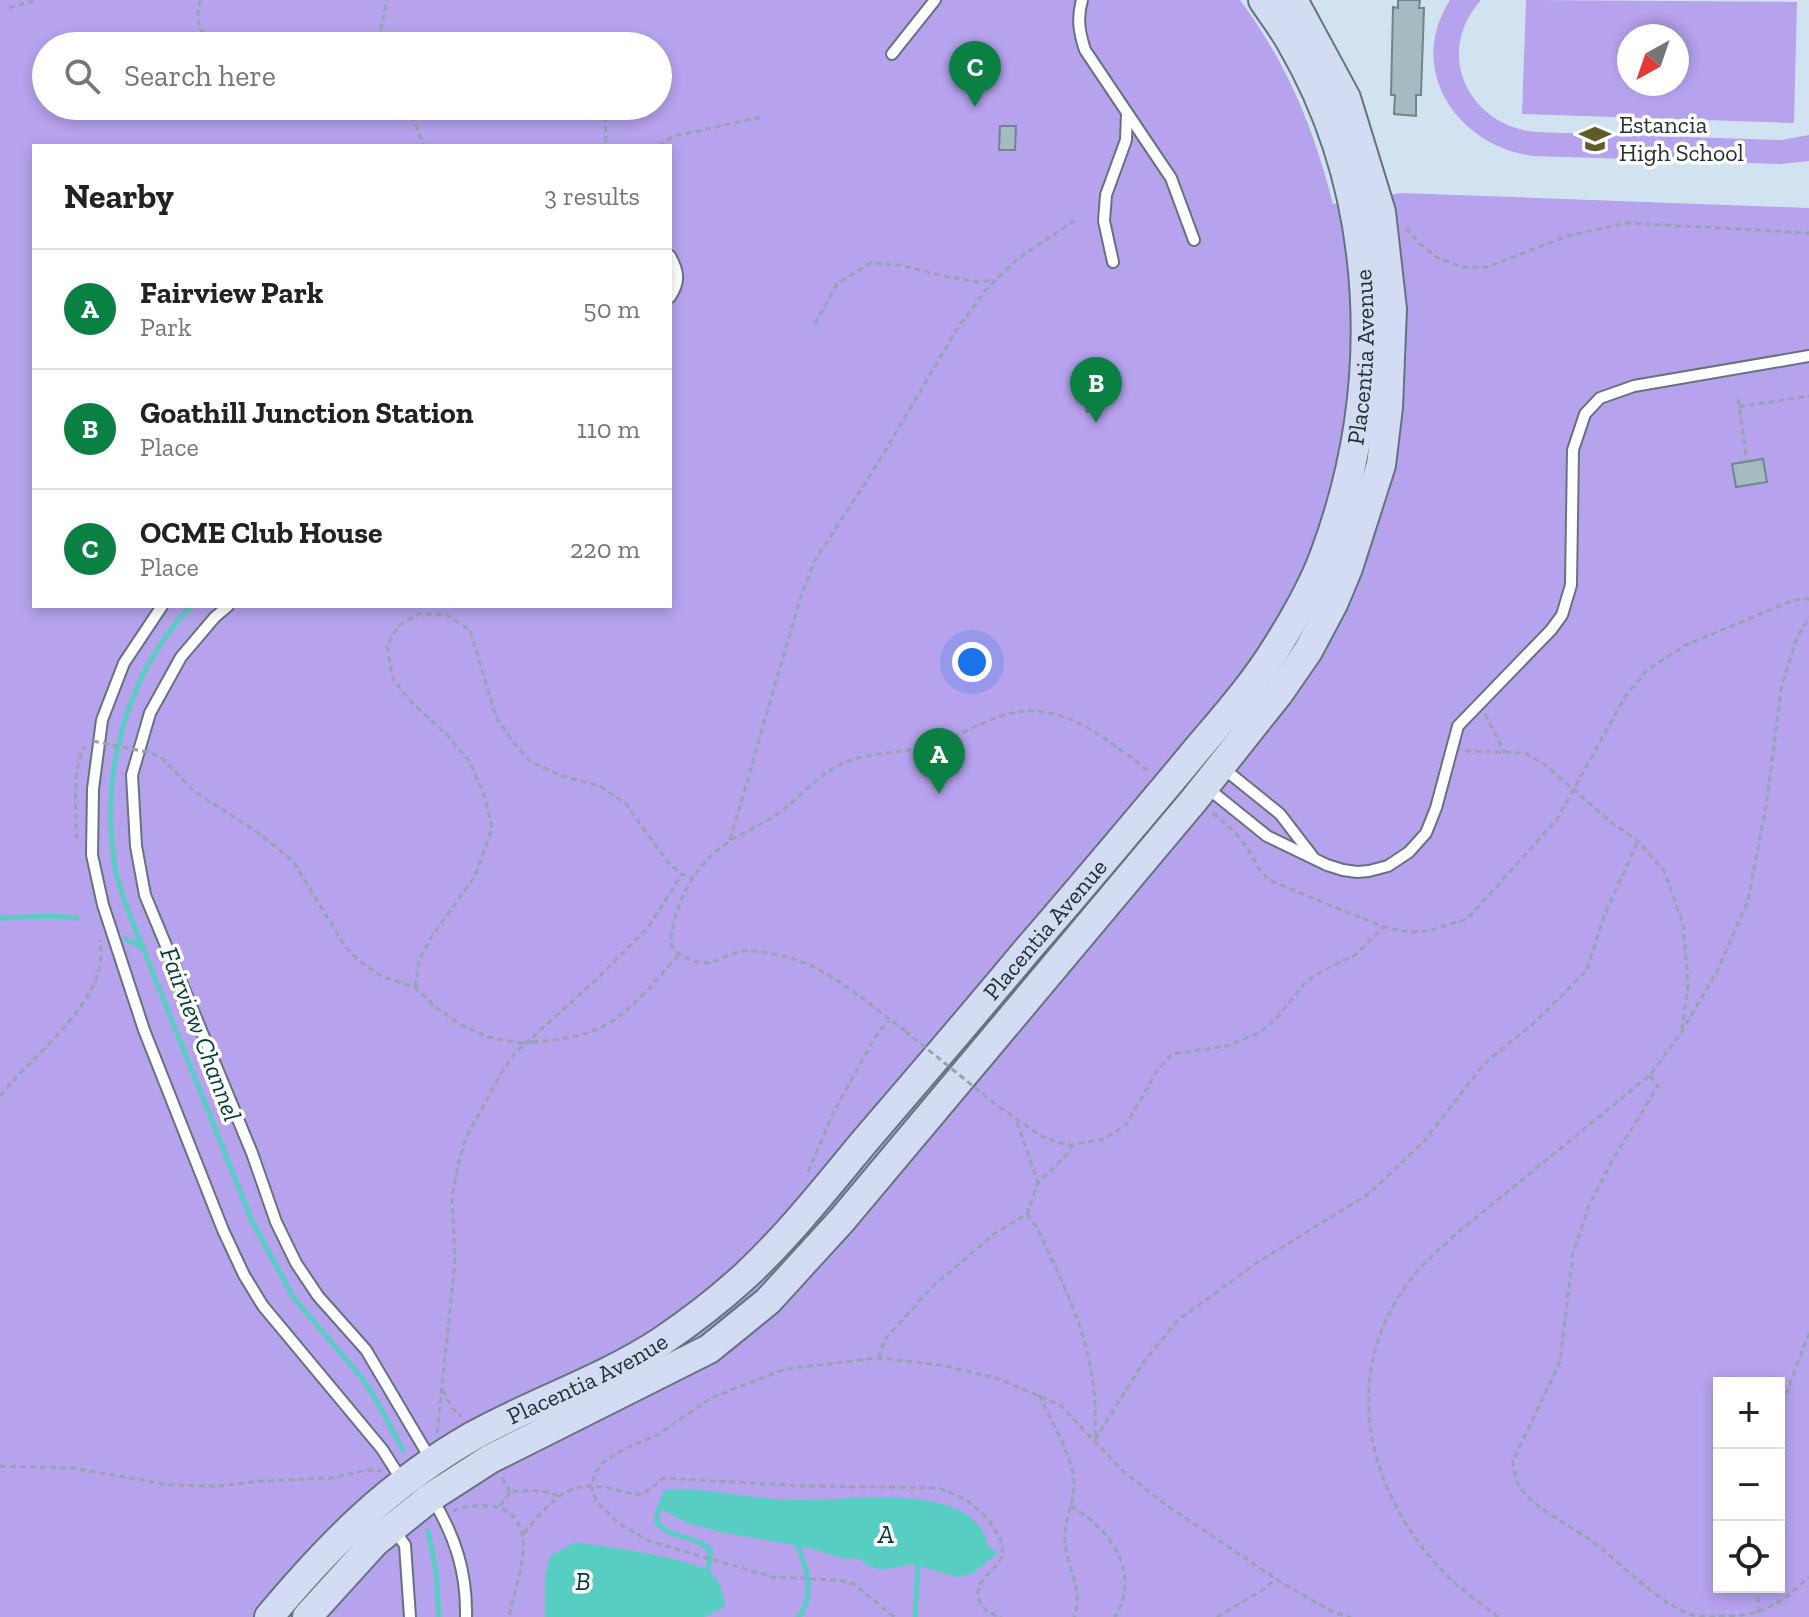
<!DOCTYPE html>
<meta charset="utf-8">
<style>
:root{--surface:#fff;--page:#f2f2f2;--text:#222;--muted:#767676;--line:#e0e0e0;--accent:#0b8043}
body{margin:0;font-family:"Zilla Slab",serif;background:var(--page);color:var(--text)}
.controls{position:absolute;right:24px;bottom:24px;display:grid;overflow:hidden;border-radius:0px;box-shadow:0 4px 12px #0003}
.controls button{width:72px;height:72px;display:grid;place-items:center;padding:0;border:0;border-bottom:2px solid var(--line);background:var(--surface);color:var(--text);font:40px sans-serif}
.compass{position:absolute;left:1617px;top:24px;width:72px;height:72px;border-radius:50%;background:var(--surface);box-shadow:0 4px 12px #0003;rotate:220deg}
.you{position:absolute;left:972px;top:662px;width:28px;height:28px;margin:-20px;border:6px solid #fff;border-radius:50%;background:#1a73e8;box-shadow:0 0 0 12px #1a73e833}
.badge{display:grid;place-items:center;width:52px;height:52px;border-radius:50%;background:var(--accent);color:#fff;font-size:26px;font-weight:700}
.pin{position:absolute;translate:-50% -66px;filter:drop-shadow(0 2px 4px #0008)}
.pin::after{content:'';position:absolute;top:42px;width:28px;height:24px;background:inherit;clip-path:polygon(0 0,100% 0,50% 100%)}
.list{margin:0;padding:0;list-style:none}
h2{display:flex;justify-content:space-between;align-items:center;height:104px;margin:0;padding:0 32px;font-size:34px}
h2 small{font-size:26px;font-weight:400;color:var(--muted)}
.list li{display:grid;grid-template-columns:52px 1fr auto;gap:24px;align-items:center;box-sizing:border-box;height:120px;padding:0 32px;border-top:2px solid var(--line)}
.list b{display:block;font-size:30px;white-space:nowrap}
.list p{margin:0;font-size:26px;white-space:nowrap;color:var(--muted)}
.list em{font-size:26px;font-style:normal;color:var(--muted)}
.icon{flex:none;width:44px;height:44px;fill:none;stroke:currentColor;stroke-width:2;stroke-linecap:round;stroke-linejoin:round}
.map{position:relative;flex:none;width:1809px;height:1617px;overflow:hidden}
.search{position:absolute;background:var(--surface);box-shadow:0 4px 12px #0003;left:32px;top:32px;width:640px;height:88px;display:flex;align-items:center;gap:20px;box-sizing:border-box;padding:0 28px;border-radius:44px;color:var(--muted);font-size:30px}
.panel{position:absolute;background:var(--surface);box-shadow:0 4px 12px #0003;left:32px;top:144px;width:640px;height:464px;border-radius:0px}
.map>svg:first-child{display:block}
.green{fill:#b6a2ed;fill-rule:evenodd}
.water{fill:#58cec2}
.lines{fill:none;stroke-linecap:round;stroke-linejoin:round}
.stream{stroke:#58cec2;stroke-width:5}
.building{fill:#a4bbc1;stroke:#70868c;stroke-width:2}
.service-casing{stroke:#637380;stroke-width:14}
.secondary-casing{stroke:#637380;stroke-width:32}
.path{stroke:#96a4af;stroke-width:3;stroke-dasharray:6 4;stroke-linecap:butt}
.service{stroke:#fff;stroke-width:10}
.secondary{stroke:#d4dcf3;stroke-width:28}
.path-bridge{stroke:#96a4af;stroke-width:3;stroke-dasharray:6 4;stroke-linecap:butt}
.labels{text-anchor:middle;stroke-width:7;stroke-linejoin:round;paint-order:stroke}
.poi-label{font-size:24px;fill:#272e34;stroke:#fff;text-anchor:start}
.street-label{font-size:24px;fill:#272e34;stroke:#fff}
.water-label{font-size:26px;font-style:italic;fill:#003a36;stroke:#fff}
</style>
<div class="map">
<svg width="1809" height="1617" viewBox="0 0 1809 1617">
<rect width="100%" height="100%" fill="#d1e3f1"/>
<g class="green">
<path d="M0 0H1240C1287 63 1314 129 1333 204L1401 193 1809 208V1617H0ZM46 46H658V106H46ZM34 146H670V606H34ZM1719 1383H1779V1587H1719Z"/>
<path d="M1450 0H1481C1434 52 1467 125 1535 132L1781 140 1809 135V161L1780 164 1534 156C1458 147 1405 70 1450 0Z"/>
<path d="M1526 0 1797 2 1794 123 1522 114ZM1677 36V84H1629V36Z"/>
</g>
<g class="water">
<path d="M677 1489C717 1490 755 1499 794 1500 845 1502 975 1478 988 1546L998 1553 972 1574 957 1577 912 1564 883 1570 868 1566 857 1558 845 1559 810 1548 720 1532 687 1523 659 1508V1502L664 1490Z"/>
<path d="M576 1542C602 1546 694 1558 711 1573 722 1583 723 1593 725 1607L704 1617H545V1575L550 1556Z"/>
</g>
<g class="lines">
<g class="stream">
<path d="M191 606C127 673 101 770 114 861 115 875 121 889 125 903L252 1221 293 1297 361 1377 374 1396 403 1450"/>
<path d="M0 918 50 916 77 918"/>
<path d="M126 939 140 946"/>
<path d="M659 1508 656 1521C669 1540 696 1534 711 1551L707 1575"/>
<path d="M428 1531 436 1571 439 1617"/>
<path d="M797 1545C808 1568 815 1595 799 1617"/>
<path d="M915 1617 918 1565"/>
</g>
</g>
<g class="building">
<path d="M1398 0H1420L1419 8H1424L1421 95H1416V116L1394 114 1395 95H1391L1393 7 1398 8Z"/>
<path d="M1000 126H1016L1015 150H999Z"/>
<path d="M1093 370 1103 408 1087 412 1078 374Z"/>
<path d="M1763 459 1767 482 1736 487 1732 464Z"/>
</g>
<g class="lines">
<defs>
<g id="service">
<path d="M1082 0C1077 18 1079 32 1085 50L1171 178 1194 240"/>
<path d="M892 54 935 0"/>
<path d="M670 256C679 272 680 282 670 297"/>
<path d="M1113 262 1104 221 1106 195 1126 140 1127 113"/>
<path d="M162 606 124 663 102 720 93 789 92 855 103 905 144 1030 223 1230 244 1275 263 1306 382 1449 403 1482"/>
<path d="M228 606 215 617 181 657 150 713 132 775 136 846 145 895 252 1153 276 1222 296 1263 318 1296 366 1350 431 1460"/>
<path d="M1223 768 1280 814 1313 857"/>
<path d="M1205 786 1267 836 1327 865 1343 870 1357 872 1369 871 1388 866 1409 852 1426 833 1436 808 1458 726 1551 630 1562 615 1571 585 1573 450 1585 414 1600 398 1634 386 1809 356"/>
<path d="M432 1498C455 1536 467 1572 466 1617"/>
<path d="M394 1530 405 1545 410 1617"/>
</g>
<g id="secondary">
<path id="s1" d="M269 1617C330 1544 389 1484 473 1436 534 1402 603 1380 662 1341 690 1322 720 1299 745 1276 788 1236 826 1188 864 1142 919 1078 974 1014 1028 949 1081 888 1133 826 1185 764 1216 726 1250 690 1276 648 1295 618 1313 587 1325 554 1386 390 1381 198 1292 44 1284 29 1273 15 1263 0"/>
<path d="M307 1617 375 1542 431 1497 490 1459 709 1349 768 1301 842 1220 1194 800 1279 693 1308 651 1333 604 1348 568 1381 465 1388 407 1392 309 1381 212 1346 98 1293 0"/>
</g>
</defs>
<use href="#service" class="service-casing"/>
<use href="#secondary" class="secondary-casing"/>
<g class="path">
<path d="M200 0C195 22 199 32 216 46"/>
<path d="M9 8 37 0"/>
<path d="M368 46 381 28 387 0"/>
<path d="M408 106 424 146"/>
<path d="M605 106 606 146"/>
<path d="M659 146 674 136 762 117"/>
<path d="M1406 228 1420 244 1438 258 1462 267H1487L1567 236 1627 223 1809 233"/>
<path d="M815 324 837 284 870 263 900 265 944 276 978 282 994 280"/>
<path d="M1738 399 1747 461"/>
<path d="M1739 407 1809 396"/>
<path d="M1485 714 1505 753"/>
<path d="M1465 751 1525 753 1544 764 1612 823 1638 841 1664 871 1683 924 1688 985 1682 1029"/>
<path d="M152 753 163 759 195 792 256 831 293 861 345 946 359 961 383 977 415 987 434 1006 461 1025 488 1037 519 1043"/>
<path d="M1213 813C1225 823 1236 832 1245 845 1255 858 1257 871 1271 881L1384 927 1408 932 1428 931 1464 920 1472 914 1557 819 1625 697 1647 670 1686 645 1794 600 1809 599"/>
<path d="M77 839C75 816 73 767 84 747"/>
<path d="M730 840 800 599 815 560 872 473 957 329 986 290 1016 260 1075 220"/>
<path d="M415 987 419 961 430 939 475 876 492 829 485 797 470 762 445 733 410 701 393 679 387 646 398 626 419 614 447 615 470 630 496 717 513 742 531 762 563 776 600 786 626 804 669 864 682 874 693 878"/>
<path d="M905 1031C867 1003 826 964 778 955 766 952 748 949 735 953 715 959 711 968 689 959 680 955 675 952 671 944 672 905 697 861 730 841 747 830 766 823 783 810 805 793 823 769 851 760 880 751 912 753 941 742 971 731 999 710 1033 711 1081 714 1113 745 1150 772"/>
<path d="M533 1042C553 1040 576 1038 595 1030 628 1017 655 980 679 955"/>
<path d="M1650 1076 1658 1086 1613 1159 1589 1206 1573 1253 1560 1362 1513 1461C1514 1474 1517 1485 1525 1494 1544 1514 1568 1524 1590 1540 1620 1561 1659 1605 1693 1615 1700 1617 1710 1616 1717 1616 1761 1617 1778 1606 1809 1577"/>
<path d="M0 1096C31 1056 115 996 99 940"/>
<path d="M999 1107 1041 1136 1059 1143 1072 1145 1104 1139 1126 1125 1157 1071 1172 1054 1227 1046 1259 1033 1276 1019 1306 982 1322 971 1355 955 1384 927"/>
<path d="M1017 1122 1038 1183"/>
<path d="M808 1172 833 1113 878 1032 889 1021"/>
<path d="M1027 1214 1037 1228C1071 1300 1099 1353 1095 1436"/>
<path d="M878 1358 886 1338 931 1288 994 1234 1027 1214 1038 1183 1068 1153 1072 1145"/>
<path d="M443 1390 452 1408 461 1416"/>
<path d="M1039 1395C1050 1419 1073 1457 1074 1482 1075 1503 1062 1523 1065 1544 1068 1568 1084 1592 1074 1617"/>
<path d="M1779 1413 1809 1333"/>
<path d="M437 1433 455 1262 452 1198 458 1165 465 1140 500 1075 515 1053 597 979 649 926 682 874"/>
<path d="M1095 1440 1142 1364 1178 1320 1255 1264 1370 1193 1424 1141 1485 1063 1533 1024 1587 970 1604 916 1638 841"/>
<path d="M0 1466 73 1468 170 1485 218 1486 260 1481 332 1478 367 1470 382 1471"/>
<path d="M502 1478 510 1492"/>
<path d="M500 1506 510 1492C527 1490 543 1489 559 1496"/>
<path d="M1071 1506C1110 1529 1142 1573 1115 1617"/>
<path d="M453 1511C467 1505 488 1503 502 1509 542 1526 514 1586 509 1617"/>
<path d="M524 1533C542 1512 561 1486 591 1486 607 1486 625 1493 642 1495L664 1478 804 1486 939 1488 965 1499 981 1512 993 1526 1002 1543 1003 1556C997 1566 987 1573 981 1583 971 1600 986 1614 1002 1617"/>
<path d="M1758 1587V1614"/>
<path d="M894 1617 854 1584 838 1580 773 1577 649 1541 618 1523 596 1501 591 1486 596 1472 602 1463 622 1450 659 1434 711 1398 785 1369 878 1358 942 1365 999 1379 1060 1405 1123 1471 1166 1505 1282 1583 1335 1613 1351 1617"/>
<path d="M1217 1617 1266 1588 1275 1579"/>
<path d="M1498 1617C1478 1601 1455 1586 1438 1566 1367 1487 1341 1379 1405 1287 1419 1267 1438 1251 1456 1234L1650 1075 1681 1033 1717 971 1748 901 1767 800 1781 689 1796 640 1809 617"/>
</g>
<use href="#service" class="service"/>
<use href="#secondary" class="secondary"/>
<g class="path-bridge">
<path d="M93 741 152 753"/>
<path d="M905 1031 999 1107"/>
<path d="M519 1043 533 1042"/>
</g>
</g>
<defs>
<symbol id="school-bare" viewBox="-9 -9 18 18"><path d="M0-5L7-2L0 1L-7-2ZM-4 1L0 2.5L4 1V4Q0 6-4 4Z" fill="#605b28" stroke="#fff" stroke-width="2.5" paint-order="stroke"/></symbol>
</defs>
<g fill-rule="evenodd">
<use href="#school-bare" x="1573" y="117" width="44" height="44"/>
</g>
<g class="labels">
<g class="poi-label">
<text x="1619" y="133">Estancia<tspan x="1619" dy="28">High School</tspan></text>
</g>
<g class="street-label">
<text dy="8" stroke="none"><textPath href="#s1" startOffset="1722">Placentia Avenue</textPath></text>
<text dy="8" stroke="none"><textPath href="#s1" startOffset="1050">Placentia Avenue</textPath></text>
<text dy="8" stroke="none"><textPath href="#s1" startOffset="402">Placentia Avenue</textPath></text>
</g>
<g class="water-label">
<text transform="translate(201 1034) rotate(69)" y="9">Fairview Channel</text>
<text x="886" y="1543">A</text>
<text x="583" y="1590">B</text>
</g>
</g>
</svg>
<div class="controls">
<button>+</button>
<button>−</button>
<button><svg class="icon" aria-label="locate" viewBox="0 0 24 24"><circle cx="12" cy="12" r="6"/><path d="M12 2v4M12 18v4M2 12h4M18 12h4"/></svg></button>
</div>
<svg class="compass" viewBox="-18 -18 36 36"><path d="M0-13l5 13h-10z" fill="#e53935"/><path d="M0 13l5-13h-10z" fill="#767676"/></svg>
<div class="you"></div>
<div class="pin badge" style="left:939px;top:794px">A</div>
<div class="pin badge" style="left:1096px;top:423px">B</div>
<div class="pin badge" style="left:975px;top:107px">C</div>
<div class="search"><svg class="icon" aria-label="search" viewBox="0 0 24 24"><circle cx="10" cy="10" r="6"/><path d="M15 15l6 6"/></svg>Search here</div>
<section class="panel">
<h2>Nearby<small>3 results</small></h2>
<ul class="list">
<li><span class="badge">A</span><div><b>Fairview Park</b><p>Park</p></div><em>50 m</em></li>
<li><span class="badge">B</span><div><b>Goathill Junction Station</b><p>Place</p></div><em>110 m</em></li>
<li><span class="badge">C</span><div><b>OCME Club House</b><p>Place</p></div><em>220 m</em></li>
</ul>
</section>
</div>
